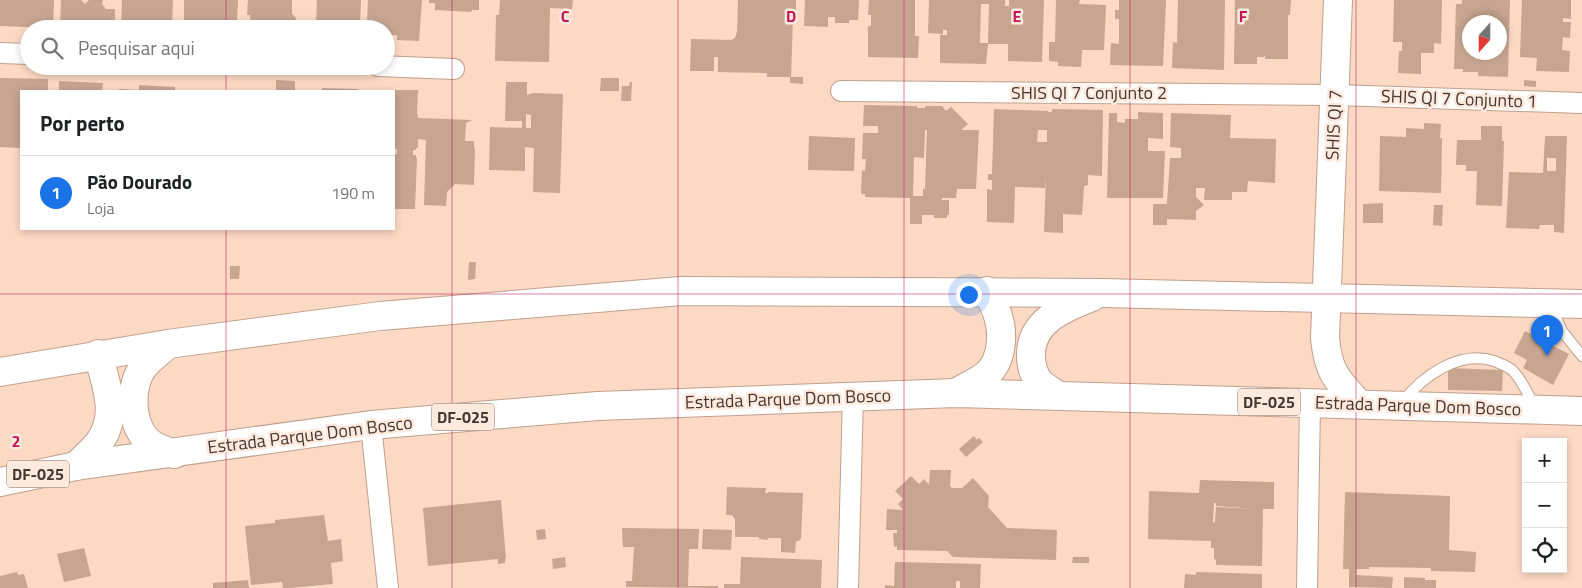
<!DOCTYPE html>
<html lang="pt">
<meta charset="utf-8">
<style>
:root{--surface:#fff;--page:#f6f6f6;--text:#202124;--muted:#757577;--line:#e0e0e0;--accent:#1a73e8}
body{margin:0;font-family:"Titillium Web",sans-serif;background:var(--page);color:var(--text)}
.controls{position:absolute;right:15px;bottom:15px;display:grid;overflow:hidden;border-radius:0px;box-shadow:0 2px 8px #0003}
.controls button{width:45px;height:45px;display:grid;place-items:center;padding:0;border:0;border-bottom:1px solid var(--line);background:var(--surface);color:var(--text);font:25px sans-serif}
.compass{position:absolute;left:1462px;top:15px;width:45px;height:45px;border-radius:50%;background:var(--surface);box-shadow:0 2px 8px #0003;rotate:201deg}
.you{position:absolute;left:968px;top:294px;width:18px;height:18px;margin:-12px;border:4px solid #fff;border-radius:50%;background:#1a73e8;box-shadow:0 0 0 8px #1a73e833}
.badge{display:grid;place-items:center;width:32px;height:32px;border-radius:50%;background:var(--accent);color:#fff;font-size:16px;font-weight:700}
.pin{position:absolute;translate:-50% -41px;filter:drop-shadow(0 1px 2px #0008)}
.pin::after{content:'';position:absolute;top:26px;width:18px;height:15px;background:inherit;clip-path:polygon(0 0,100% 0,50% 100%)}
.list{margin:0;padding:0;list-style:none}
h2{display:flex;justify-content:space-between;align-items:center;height:65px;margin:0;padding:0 20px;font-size:21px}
h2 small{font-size:16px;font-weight:400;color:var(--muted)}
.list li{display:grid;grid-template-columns:32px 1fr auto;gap:15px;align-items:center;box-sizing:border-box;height:75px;padding:0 20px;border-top:1px solid var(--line)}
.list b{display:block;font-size:19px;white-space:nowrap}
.list p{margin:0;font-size:16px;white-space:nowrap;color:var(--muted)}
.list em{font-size:16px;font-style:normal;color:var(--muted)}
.icon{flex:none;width:28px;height:28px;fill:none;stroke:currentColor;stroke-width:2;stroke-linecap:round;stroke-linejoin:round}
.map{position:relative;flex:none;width:1582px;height:588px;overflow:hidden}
.search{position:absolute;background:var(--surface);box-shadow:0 2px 8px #0003;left:20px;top:20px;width:375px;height:55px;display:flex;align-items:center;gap:12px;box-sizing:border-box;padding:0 18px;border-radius:28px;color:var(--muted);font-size:19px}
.panel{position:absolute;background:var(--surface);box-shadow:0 2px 8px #0003;left:20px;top:90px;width:375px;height:140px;border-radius:0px}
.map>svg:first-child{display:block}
.building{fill:#c6a591;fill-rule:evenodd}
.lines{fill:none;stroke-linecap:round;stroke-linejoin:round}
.lane-casing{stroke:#c0a08c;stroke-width:12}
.street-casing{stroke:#c0a08c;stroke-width:22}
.secondary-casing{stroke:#c0a08c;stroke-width:30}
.primary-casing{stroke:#c0a08c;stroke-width:30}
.lane{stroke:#fff;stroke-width:10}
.street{stroke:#fff;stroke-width:20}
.secondary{stroke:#fff;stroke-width:28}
.primary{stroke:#fff;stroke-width:28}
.grid{fill:none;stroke:#c2185b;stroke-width:1;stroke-opacity:0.55}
.labels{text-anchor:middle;stroke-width:5;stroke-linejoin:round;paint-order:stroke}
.shield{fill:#fee9dd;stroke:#7d6d64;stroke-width:1}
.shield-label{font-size:16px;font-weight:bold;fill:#463830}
.street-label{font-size:18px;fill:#463830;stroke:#fee9dd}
.grid-label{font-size:16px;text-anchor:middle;font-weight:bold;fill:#c2185b;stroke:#fee9dd;stroke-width:5;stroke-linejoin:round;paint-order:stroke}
</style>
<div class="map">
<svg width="1582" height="588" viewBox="0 0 1582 588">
<rect width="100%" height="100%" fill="#fbd9c4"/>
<g class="building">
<path d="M0 0H54L53 28 0 26Z"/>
<path d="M61 0H81L85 4 89 0H103L102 4 106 9H115V29H60Z"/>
<path d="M122 0H173L172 24H154V29H121Z"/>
<path d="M184 0H238L237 21 222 20 221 23 184 21Z"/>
<path d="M248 0H292V14L296 18 295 26 293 29H268L267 27 265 29H249L251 27 250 15H247Z"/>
<path d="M317 0H361L360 23H367L368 0H422L419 41 397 40V35H388V44H386V29H360V24H358V29H335V24L316 23Z"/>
<path d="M429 0H479V10H472L471 12 435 10V3H429Z"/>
<path d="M500 0H573L572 9 550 8 549 62 495 61 496 15H499Z"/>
<path d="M738 0H796V18H793L791 77H803V84L790 83V77H767V73L718 72V57H714V71H690L691 39 731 40 735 38 737 32Z"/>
<path d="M805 0H859L858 20H849V23H835V17H828V27L804 26Z"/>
<path d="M869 0H915V36H919L918 58 868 57V26H871V15H868Z"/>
<path d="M929 0H1005V6H1009V0H1044L1042 62 1008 61V44H988L986 64 940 63V35H947V30H943V34L928 33ZM981 4H989L988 43H980Z"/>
<path d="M1056 0H1080L1079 4 1106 5 1104 50H1082L1081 67 1058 66V62L1049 61V42H1055Z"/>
<path d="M1119 0H1166L1163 66 1110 65 1111 43 1119 44V19H1115V10H1119Z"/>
<path d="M1178 0H1225L1224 70 1172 68 1173 42 1177 43Z"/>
<path d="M1235 0H1291L1290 15H1288V59H1265V55L1264 57H1257V64H1234Z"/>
<path d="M1394 0H1442L1441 44 1434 43V53H1421V74L1398 73 1399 51H1402V42H1393Z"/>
<path d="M1462 0H1510L1508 77 1478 76V72H1463V69H1454L1456 4H1462ZM1470 22H1500V52H1470Z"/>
<path d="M1522 0H1571V19L1563 18V22H1571L1570 38 1563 37 1562 50 1570 51 1569 72 1536 71 1537 58 1520 57Z"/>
<path d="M0 78 48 79V91H21V148L0 147Z"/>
<path d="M601 78H619V91H600Z"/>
<path d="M276 80 295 81V91H276Z"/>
<path d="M1524 80 1536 81V87L1524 86Z"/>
<path d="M59 81 103 83 102 91H59Z"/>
<path d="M506 82H527V95L533 93 563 94 560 193 533 192 534 148 525 147V171L489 170 490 127 522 128V121H505ZM526 114 531 115V128H526Z"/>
<path d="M630 82H632L631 101H621L622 86H629Z"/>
<path d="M139 85 175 87V91H119V89L139 90Z"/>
<path d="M322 88 358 89V91H322Z"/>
<path d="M394 90H418L417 114 418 115V118L472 120 466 123 465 141H474V147L475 148 474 185 455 184 447 192 446 206 424 205 426 140 418 139V148H416V150H413V155H416V158H417L415 209H394V154H397V149H394Z"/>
<path d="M864 105 917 106V108H925V106H942L946 111 951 107 968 124 961 130H979L976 189H957L956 198H942V200H949V215H947V218H934V215H922V224H910V198L865 197V194H861L862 170 865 171 866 159H862L863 133H878V126H863ZM925 130H927L925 189H923V196H913L914 157 924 158Z"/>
<path d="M994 109 1048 111V112H1052V109L1103 110 1102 176 1088 175V185L1084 186 1082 215 1063 214V233L1044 232 1046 177 1045 188 1015 187 1014 223 987 222V189L992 190V180H988V174H992ZM1038 130H1047V142H1037Z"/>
<path d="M1138 112 1163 113V139L1148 138V151H1165L1163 198H1107L1109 113H1117V122L1125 123V119H1138Z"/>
<path d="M1171 113 1231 115 1230 138 1276 139 1275 183 1248 181 1247 192H1232V200H1204L1205 188H1196V197L1204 205 1196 211V220L1167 219V225H1153V204H1167L1170 158H1181V148L1170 147Z"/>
<path d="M1424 123 1441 124 1440 138H1442L1441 193 1379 191 1380 136 1406 137V128L1424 129Z"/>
<path d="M1481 126H1502V141H1504L1502 206 1476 205 1477 171H1466V165H1456L1457 140H1481Z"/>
<path d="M809 136 855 138 854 171 808 170Z"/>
<path d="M1545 136H1567L1564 233 1554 232V225H1540L1539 229 1506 228 1509 172 1543 173ZM1547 158H1556V171H1547Z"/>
<path d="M1383 203V223H1363V204Z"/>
<path d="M1434 205H1443L1442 226 1433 225Z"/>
<path d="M469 262H476L475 279 468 280Z"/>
<path d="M230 266H240L239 279H230Z"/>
<path d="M1525 331 1569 354 1553 385 1523 368 1527 360 1514 353Z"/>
<path d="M1448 368 1503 370 1502 391 1448 390Z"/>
<path d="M974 436 977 440 979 438 983 442 966 457 959 449Z"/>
<path d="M930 470H951L950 486 952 488H962L973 478 989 496 988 507 1007 528 1057 530 1056 560 953 557 947 551 897 550V546L894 547 893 533H897V530H886L887 509 903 510 898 504 903 499 895 491 911 476 919 484 924 479 929 485Z"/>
<path d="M1200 480 1274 482V509H1263L1262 566 1216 565V559L1214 560V548H1211V541L1148 539 1149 491 1199 493ZM1214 503H1216V506L1257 509 1216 507 1215 522 1213 523Z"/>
<path d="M727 487 766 488 765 493H768V492L803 493 801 539H800L799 541H796L795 553 781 552V538H769L767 540 760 539 758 537H735V519L732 515H726Z"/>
<path d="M1345 492 1450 496 1449 550 1476 552 1475 572 1431 571V568L1369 567V569H1357L1356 575 1393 577 1392 588 1349 587V569H1343Z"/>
<path d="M501 500 506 559H505V563L498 564V559L428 566 423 508Z"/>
<path d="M324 515 328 541 341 539 343 561 331 563 333 584 290 588H283L282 582 251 585 245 526 275 523V520Z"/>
<path d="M622 528 699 529 698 549H689L688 586H718V588L626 587V581H632L634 547H623Z"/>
<path d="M545 529 546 539 537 540 536 530Z"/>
<path d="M703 529 732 530 731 550 702 549Z"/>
<path d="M84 548 91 576 64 582 57 554Z"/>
<path d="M565 557 566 567 553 569 552 559Z"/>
<path d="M741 557 822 560 821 588H724V584H740Z"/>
<path d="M1073 557H1089V563H1072Z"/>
<path d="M895 562 981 564 980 588H960V581H956V588H885V585L894 586Z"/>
<path d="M17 572 18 575 24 574 28 588H0V576Z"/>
<path d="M1196 572 1262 574V588H1184L1185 574 1196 575Z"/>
<path d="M1404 577 1425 578V580H1436V588H1404Z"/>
<path d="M248 580 249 588H213V583Z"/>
</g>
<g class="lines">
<defs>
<g id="lane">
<path d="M1550 304 1562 331 1582 356"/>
<path d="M1402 403C1422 376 1459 350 1494 361 1501 364 1509 366 1514 372 1523 382 1529 396 1535 408"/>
</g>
<g id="street">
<path d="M0 53 29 54"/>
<path d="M378 66 454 69"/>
<path d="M841 91 1336 95 1582 103"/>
<path d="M371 425 388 588"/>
<path d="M848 588 853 396"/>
<path d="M1307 588 1310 403"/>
</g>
<path id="secondary" d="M1338 0 1325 338C1328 372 1337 380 1359 404"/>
<g id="primary">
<path d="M168 344C161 351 152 357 145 365 128 384 129 430 153 445 159 449 167 451 174 454"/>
<path d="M0 372 168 344 380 316 681 291 1102 293 1582 304"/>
<path d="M956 393C965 387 977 382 986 375 1002 362 1004 335 998 316 996 308 991 299 987 291"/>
<path d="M1058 396C1052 391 1044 387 1039 382 1034 375 1031 365 1031 356 1030 321 1064 308 1092 297"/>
<path d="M76 466C83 459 91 452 98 444 120 416 106 385 98 354"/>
<path d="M0 482 76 466 371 425 598 406 956 393 1582 411"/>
</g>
</defs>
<use href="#lane" class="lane-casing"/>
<use href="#street" class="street-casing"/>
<use href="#secondary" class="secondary-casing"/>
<use href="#primary" class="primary-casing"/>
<use href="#lane" class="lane"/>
<use href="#street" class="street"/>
<use href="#secondary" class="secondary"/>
<use href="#primary" class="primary"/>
</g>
<path class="grid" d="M226 0V29M452 0V588M678 0V588M904 0V588M1130 0V588M1356 0V588M226 66V91M226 229V588M0 294H1582"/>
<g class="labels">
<g class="shield">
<rect x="1238" y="388.5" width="62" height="27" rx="4"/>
<rect x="432" y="403.5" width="62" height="27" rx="4"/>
<rect x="7" y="460.5" width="62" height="27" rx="4"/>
</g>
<g class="shield-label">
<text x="1269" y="408">DF-025</text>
<text x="463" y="423">DF-025</text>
<text x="38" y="480">DF-025</text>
</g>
<g class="street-label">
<text x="1089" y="99">SHIS QI 7 Conjunto 2</text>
<text transform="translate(1459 99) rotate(2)" y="6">SHIS QI 7 Conjunto 1</text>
<text transform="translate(1334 125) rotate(-87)" y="6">SHIS QI 7</text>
<text transform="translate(788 399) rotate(-2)" y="6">Estrada Parque Dom Bosco</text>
<text transform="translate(1418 406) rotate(2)" y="6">Estrada Parque Dom Bosco</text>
<text transform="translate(310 435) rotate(-7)" y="6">Estrada Parque Dom Bosco</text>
</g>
</g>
<g class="grid-label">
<text x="565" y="22">C</text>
<text x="791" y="22">D</text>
<text x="1017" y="22">E</text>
<text x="1243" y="22">F</text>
<text x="16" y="447">2</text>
</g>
</svg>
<div class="controls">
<button>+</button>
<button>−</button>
<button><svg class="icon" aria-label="locate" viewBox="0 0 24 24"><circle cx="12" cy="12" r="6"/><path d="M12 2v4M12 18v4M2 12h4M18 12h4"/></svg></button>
</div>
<svg class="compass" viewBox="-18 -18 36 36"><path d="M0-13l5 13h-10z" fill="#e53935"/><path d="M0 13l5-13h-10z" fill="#757577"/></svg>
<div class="you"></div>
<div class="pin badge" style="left:1547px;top:356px">1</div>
<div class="search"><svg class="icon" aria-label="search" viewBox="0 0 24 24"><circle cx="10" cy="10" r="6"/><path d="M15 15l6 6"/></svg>Pesquisar aqui</div>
<section class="panel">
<h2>Por perto<small></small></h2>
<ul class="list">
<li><span class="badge">1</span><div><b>Pão Dourado</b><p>Loja</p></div><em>190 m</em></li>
</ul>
</section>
</div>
